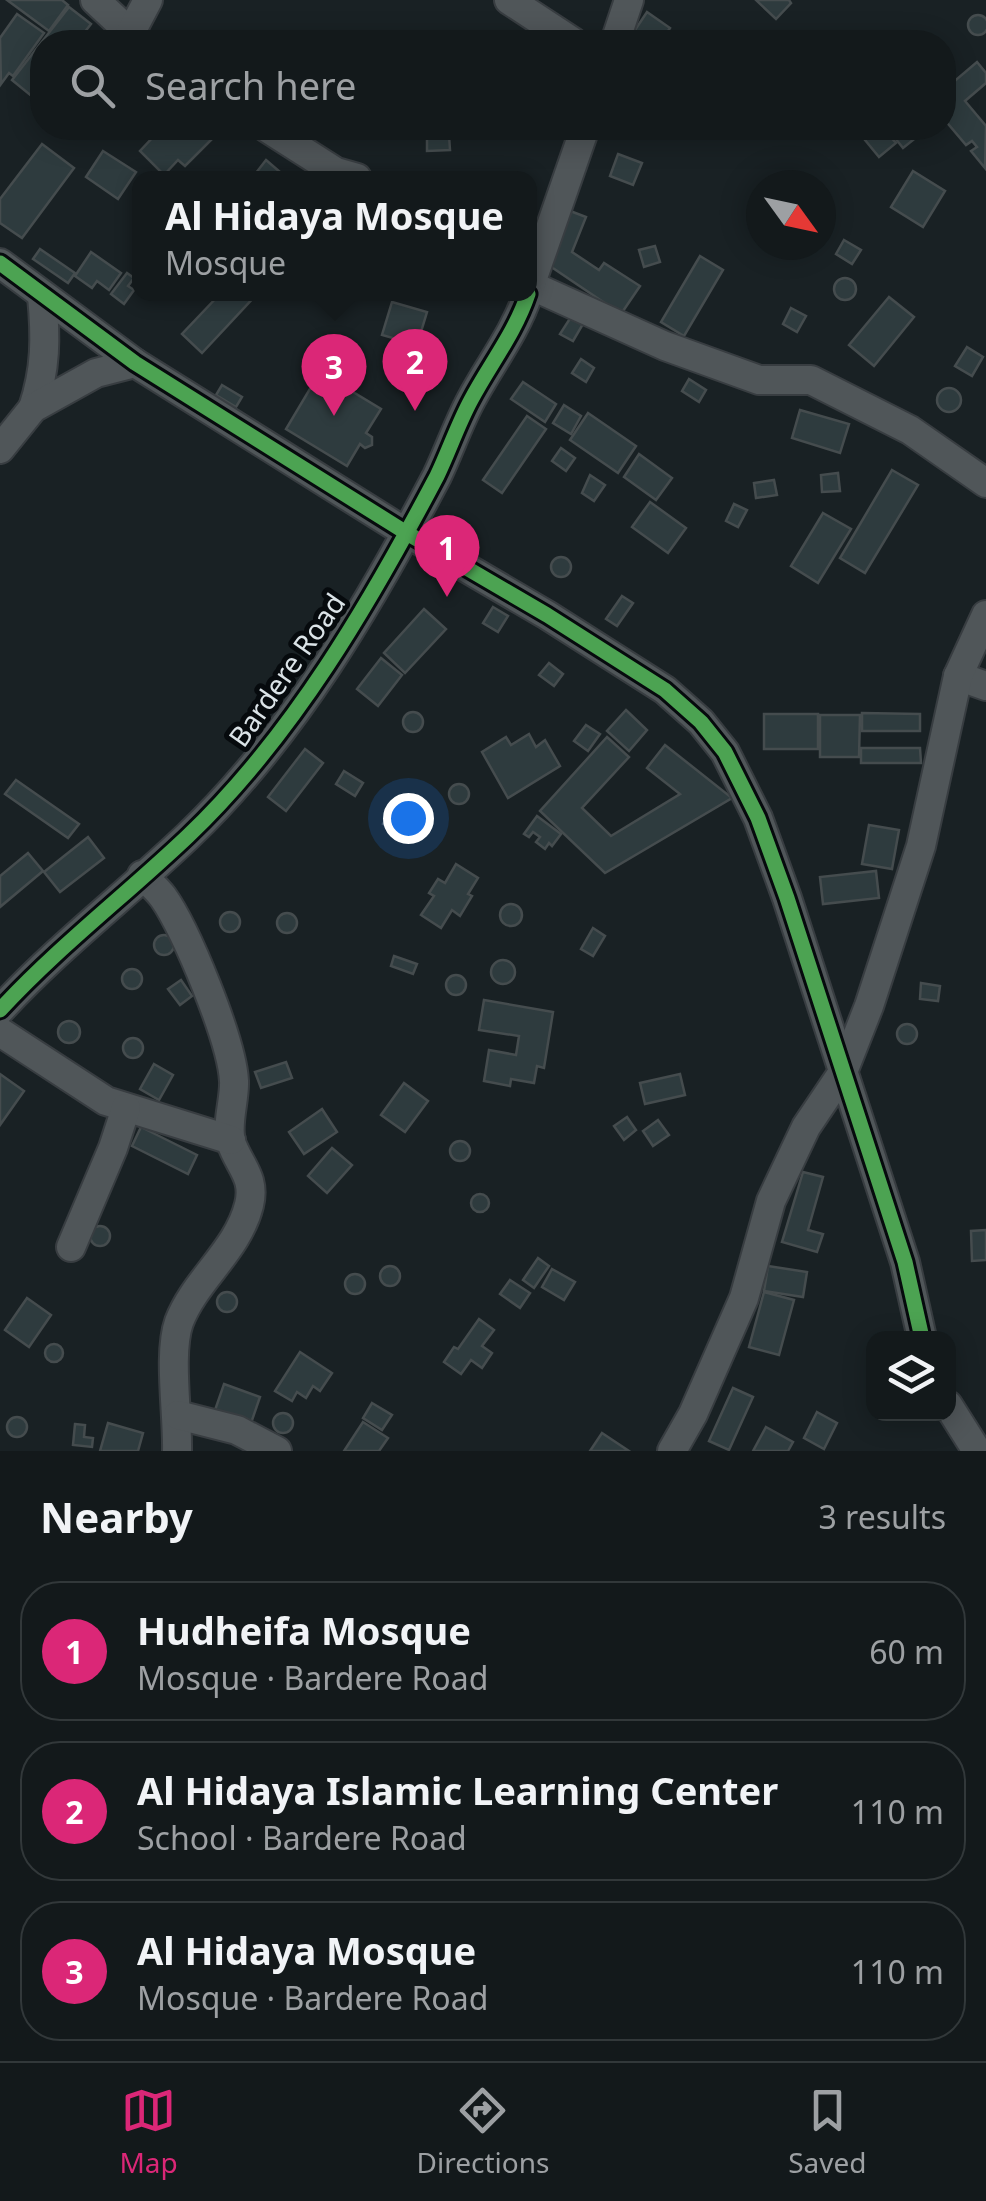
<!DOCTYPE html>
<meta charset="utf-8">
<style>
:root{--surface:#13191b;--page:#202628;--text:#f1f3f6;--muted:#9da0a3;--line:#32383a;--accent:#db2777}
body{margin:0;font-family:"Noto Sans",sans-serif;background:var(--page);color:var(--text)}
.controls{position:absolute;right:30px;bottom:30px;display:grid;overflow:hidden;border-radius:20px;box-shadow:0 5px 25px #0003}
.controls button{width:90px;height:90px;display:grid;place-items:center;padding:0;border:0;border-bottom:2px solid var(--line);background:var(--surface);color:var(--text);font:50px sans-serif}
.compass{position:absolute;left:746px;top:170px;width:90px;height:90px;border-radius:50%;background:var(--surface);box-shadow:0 5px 25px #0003;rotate:123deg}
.you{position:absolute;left:408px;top:818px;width:35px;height:35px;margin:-25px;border:8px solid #fff;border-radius:50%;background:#1a73e8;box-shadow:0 0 0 15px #1a73e833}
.badge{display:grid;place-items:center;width:65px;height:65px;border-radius:50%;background:var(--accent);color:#fff;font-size:32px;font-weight:700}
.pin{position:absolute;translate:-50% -82px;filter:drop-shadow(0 2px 5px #0008)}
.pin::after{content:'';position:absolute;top:52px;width:35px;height:30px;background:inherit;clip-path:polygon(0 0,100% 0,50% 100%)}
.popup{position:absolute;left:132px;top:171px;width:405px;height:130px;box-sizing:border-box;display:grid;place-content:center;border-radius:20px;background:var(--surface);filter:drop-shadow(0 2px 8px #0005);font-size:32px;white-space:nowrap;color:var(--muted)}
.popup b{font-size:38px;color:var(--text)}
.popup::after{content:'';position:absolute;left:50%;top:100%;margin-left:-20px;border:20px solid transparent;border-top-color:var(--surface)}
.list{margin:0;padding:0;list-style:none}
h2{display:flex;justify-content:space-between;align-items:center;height:130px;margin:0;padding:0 40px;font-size:42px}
h2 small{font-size:32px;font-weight:400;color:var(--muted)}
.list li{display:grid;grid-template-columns:65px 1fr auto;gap:30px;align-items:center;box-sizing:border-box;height:140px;margin:0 20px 20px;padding:0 20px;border:2px solid var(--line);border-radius:40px}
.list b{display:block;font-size:38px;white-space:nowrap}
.list p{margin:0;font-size:32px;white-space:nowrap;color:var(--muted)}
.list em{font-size:32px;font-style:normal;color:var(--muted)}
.icon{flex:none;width:55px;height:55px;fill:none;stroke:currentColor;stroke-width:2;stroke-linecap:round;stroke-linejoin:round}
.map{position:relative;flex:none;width:986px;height:1451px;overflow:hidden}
.search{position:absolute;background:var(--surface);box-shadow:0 5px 25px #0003;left:30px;right:30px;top:30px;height:110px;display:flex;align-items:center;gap:25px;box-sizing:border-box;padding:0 35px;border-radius:40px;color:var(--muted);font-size:38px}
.sheet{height:610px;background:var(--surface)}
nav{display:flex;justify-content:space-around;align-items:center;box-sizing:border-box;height:140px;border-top:2px solid var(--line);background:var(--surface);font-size:28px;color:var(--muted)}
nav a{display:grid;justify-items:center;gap:5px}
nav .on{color:var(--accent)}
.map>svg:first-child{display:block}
.building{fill:#2e3b3e;stroke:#454c4e;stroke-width:2.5}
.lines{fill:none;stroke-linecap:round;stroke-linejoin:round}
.minor-casing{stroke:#383d41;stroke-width:32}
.minor{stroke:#505659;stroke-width:28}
.cycleway-casing{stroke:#060a0d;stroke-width:21}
.cycleway{stroke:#4ca352;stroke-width:15}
.labels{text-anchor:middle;stroke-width:10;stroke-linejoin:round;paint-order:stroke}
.street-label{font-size:28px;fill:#dbe3e7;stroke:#060a0d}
</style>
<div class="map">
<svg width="986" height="1451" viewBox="0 0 986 1451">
<rect width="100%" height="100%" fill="#192124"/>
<g class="building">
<path d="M7 0H62L68 5 49 31Z"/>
<path d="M756 0H789L791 3 776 19Z"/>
<path d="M69 7 91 24 77 42H42V86L34 98 12 80Z"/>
<path d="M647 12 670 28 661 42H627Z"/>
<path d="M17 14 44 33 13 76 9 73 1 84 0 38Z"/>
<circle cx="978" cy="25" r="10"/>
<path d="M977 62 986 73V83L965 101 986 126 985 168 971 151 977 147 972 141 966 145 944 119V90Z"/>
<path d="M157 128H212L218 133 185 166 178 160 164 175 140 151 154 136 151 133Z"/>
<path d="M882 128 896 143 879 157 865 140Z"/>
<path d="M887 128H928L903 148Z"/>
<path d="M449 135 450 150 427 151V136Z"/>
<path d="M42 144 74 168 22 238 0 223V199Z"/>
<path d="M103 151 136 172 118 199 86 177Z"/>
<path d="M618 154 642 163 633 185 610 176Z"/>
<path d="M266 160 287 178H252Z"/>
<path d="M913 171 945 191 923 227 891 207Z"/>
<path d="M565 209 586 217 572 252 599 270 604 263 640 286 621 314 544 262Z"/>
<path d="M844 240 861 250 852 264 836 254Z"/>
<path d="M655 246 660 262 644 267 639 250Z"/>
<path d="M40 249 75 273 68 283 33 259Z"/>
<path d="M91 252 121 273 109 290 97 281 92 288 75 276Z"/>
<path d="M700 256 723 270 684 336 661 322Z"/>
<path d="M127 273 134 278 128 286 134 290 124 304 111 294Z"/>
<circle cx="845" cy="289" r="11"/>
<path d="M220 294H257L202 353 182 334Z"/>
<path d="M889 297 914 317 874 366 849 345Z"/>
<path d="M392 302 427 312 417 345 382 335Z"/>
<path d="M791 308 806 316 797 332 783 324Z"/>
<path d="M571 317 583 324 573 341 560 334Z"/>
<path d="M967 347 983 357 972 376 955 366Z"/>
<path d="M581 359 594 368 586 382 572 373Z"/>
<path d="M320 372 381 409 366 433 372 437V445L365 448 360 444 347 466 286 429Z"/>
<path d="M689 379 706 390 699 402 682 391Z"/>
<path d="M523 382 556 404 545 422 511 399Z"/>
<path d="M222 385 242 397 236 407 216 395Z"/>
<circle cx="949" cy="400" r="12"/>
<path d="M564 405 581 416 571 434 553 423Z"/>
<path d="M800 410 849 424 840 453 792 438Z"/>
<path d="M588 413 636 446 618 473 570 440Z"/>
<path d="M527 416 546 429 502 493 483 480Z"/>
<path d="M561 448 575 458 566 471 552 461Z"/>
<path d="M639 454 672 478 656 500 624 477Z"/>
<path d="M892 470 918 485 865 573 840 558Z"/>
<path d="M838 473 840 491 822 492 821 475Z"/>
<path d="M590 475 605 485 594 501 582 493Z"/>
<path d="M774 480 777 495 756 498 754 483Z"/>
<path d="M650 502 686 528 668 553 632 527Z"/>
<path d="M734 504 747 510 738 527 726 521Z"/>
<path d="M823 513 851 529 818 583 791 566Z"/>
<circle cx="561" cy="567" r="10"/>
<path d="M622 596 633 603 617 626 606 619Z"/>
<path d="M493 607 508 616 498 632 483 623Z"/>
<path d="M424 609 446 629 405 673 384 653Z"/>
<path d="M381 658 402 675 378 706 357 689Z"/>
<path d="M549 663 563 674 554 686 539 675Z"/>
<path d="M626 710 647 730 629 751 607 731Z"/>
<circle cx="413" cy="722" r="10"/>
<path d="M862 713 920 714V731H862Z"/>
<rect x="764" y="714" width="54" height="35"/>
<path d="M820 715H860L859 757H820Z"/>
<path d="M586 725 600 734 588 751 574 741Z"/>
<path d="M529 734 536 747 545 740 560 766 508 798 482 752 506 737 511 745Z"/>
<path d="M607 737 629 757 582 808 611 836 680 794 647 768 665 745 732 798 605 873 540 811Z"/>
<path d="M861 748H920L921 763H861Z"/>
<path d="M305 749 323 763 286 811 268 797Z"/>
<path d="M344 771 363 783 355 796 336 784Z"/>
<path d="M16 780 79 824 68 838 5 794Z"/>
<circle cx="459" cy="794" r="10"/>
<path d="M394 806 412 817 401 836 383 824Z"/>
<path d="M537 816 561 834 552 846 549 843 545 849 536 842 540 837 533 832 529 837 524 834Z"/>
<path d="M869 825 899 830 892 869 862 864Z"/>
<path d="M88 837 104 858 60 892 44 872Z"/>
<path d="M28 853 43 871 0 907V876Z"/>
<path d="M456 864 478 878 468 894 472 896 460 916 452 910 441 928 421 915 434 896 429 893 438 879 445 883Z"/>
<path d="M876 871 879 898 823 904 820 877Z"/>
<circle cx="511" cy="915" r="11"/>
<circle cx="230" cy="922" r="10"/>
<circle cx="287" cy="923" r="10"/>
<path d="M593 928 605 936 593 956 581 949Z"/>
<circle cx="164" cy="945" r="10"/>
<path d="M394 956 417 964 413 974 391 966Z"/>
<circle cx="503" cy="972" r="12"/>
<circle cx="132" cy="979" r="10"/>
<circle cx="456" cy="985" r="10"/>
<path d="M181 980 192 996 180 1005 168 989Z"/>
<path d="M921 983 940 986 938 1001 920 999Z"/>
<path d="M484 1000 553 1012 544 1068 537 1066 534 1083 511 1079 510 1086 484 1081 489 1050 516 1055 519 1036 479 1030Z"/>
<circle cx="69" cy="1032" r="11"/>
<circle cx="907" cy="1034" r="10"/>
<circle cx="133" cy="1048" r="10"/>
<path d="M286 1062 292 1078 261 1088 255 1072Z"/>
<path d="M154 1064 173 1075 159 1100 140 1089Z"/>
<path d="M0 1074 24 1091 0 1125Z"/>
<path d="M680 1074 685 1095 645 1104 640 1083Z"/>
<path d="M404 1083 428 1101 405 1132 381 1115Z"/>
<path d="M322 1109 337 1132 304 1154 289 1132Z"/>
<path d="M627 1117 636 1130 624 1140 614 1126Z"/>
<path d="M658 1120 669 1135 653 1146 643 1131Z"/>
<path d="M141 1127 197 1155 188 1174 132 1146Z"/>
<circle cx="460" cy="1151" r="10"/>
<path d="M332 1148 352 1165 327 1193 308 1176Z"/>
<path d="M803 1172 823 1177 808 1230 823 1234 817 1252 782 1242Z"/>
<circle cx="480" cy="1203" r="9"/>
<circle cx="100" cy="1236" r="10"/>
<path d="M986 1230V1260L972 1261 971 1231Z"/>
<path d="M538 1258 549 1266 534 1288 523 1280Z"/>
<path d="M768 1266 807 1272 803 1297 764 1291Z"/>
<circle cx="390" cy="1276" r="10"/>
<path d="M552 1269 575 1282 564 1300 542 1287Z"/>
<circle cx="355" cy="1284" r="10"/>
<path d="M510 1280 530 1293 520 1308 500 1294Z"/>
<path d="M764 1292 794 1300 779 1355 749 1347Z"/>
<circle cx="227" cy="1302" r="10"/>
<path d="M27 1298 51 1315 29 1347 5 1330Z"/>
<path d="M479 1319 494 1330 482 1346 492 1353 482 1368 471 1360 461 1374 444 1362 454 1347 458 1349Z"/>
<circle cx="54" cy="1353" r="9"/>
<path d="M300 1352 332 1373 320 1391 313 1386 306 1398 297 1392 292 1401 275 1391Z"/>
<path d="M224 1384 260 1397 250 1426 214 1413Z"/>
<path d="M733 1388 753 1397 729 1450 709 1441Z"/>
<path d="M372 1403 392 1415 382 1430 363 1418Z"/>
<path d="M817 1412 837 1423 824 1449 804 1438Z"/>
<circle cx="283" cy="1423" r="10"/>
<circle cx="17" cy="1427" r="10"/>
<path d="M363 1422 388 1438 379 1451H344Z"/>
<path d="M108 1423 143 1433 138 1451H100Z"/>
<path d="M75 1424 85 1425 84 1437 93 1438 92 1447 73 1445Z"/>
<path d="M766 1427 793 1442 788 1451H753Z"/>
<path d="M602 1433 629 1451H590Z"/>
</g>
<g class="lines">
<defs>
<g id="minor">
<path d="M95 0 140 42"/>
<path d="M509 0 573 42"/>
<path d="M129 36 148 0"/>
<path d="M615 42 629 0"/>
<path d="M267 128 336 172 357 178"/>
<path d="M0 263 135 363 405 532 547 615 665 690 701 722 725 752 758 818 787 898 905 1262 922 1338"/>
<path d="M530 285 665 346 759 380H811L910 430 986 483"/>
<path d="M529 289 585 128"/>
<path d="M33 408C46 369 46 337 42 296"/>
<path d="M0 449 33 408 96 373 135 363"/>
<path d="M958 676 986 686"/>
<path d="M142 875C149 882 157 889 163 897 186 929 232 1041 234 1081 235 1099 226 1124 231 1142 239 1166 256 1177 249 1205 238 1250 195 1280 179 1322 168 1353 178 1415 177 1451"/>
<path d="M0 1010C58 947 126 895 188 836 293 736 370 603 437 476 449 451 458 424 471 400 490 364 515 333 528 294"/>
<path d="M0 1032 106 1101 231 1140"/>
<path d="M71 1247 113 1148 126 1108"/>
<path d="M948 1405 977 1451"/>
<path d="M178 1415 237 1430 277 1451"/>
<path d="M672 1451 693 1414 744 1298 771 1201 806 1127 843 1072 869 1006 921 846 958 676 986 615"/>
</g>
</defs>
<use href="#minor" class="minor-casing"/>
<use href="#minor" class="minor"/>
<defs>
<g id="cycleway">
<path d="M0 263 135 363 405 532 547 615 665 690 701 722 725 752 758 818 787 898 905 1262 922 1338"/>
<path d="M0 1010C58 947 126 895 188 836 293 736 370 603 437 476 449 451 458 424 471 400 490 364 515 333 528 294"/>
</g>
</defs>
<use href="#cycleway" class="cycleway-casing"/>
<use href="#cycleway" class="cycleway"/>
</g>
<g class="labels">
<g class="street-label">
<text transform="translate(287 670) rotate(-55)" y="10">Bardere Road</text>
</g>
</g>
</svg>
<div class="controls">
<button><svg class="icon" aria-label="layers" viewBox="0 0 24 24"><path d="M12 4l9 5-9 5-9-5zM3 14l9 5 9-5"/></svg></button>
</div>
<svg class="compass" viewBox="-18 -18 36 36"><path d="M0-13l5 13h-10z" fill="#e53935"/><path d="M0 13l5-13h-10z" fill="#9da0a3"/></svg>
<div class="you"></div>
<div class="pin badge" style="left:447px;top:597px">1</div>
<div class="pin badge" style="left:415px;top:411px">2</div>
<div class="pin badge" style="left:334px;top:416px">3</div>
<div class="popup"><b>Al Hidaya Mosque</b>Mosque</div>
<div class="search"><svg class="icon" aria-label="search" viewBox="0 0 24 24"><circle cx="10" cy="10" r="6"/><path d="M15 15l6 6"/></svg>Search here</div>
</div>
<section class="sheet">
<h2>Nearby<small>3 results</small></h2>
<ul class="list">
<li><span class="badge">1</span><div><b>Hudheifa Mosque</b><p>Mosque · Bardere Road</p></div><em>60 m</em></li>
<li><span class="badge">2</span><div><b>Al Hidaya Islamic Learning Center</b><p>School · Bardere Road</p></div><em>110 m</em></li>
<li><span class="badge">3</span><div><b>Al Hidaya Mosque</b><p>Mosque · Bardere Road</p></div><em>110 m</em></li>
</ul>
</section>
<nav>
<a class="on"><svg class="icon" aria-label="map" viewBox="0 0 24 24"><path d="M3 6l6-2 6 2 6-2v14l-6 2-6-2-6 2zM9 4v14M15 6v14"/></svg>Map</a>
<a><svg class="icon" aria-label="directions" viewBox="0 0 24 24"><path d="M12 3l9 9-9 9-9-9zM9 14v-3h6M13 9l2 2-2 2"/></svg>Directions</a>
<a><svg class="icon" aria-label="saved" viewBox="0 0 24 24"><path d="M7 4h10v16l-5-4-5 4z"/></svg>Saved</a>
</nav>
